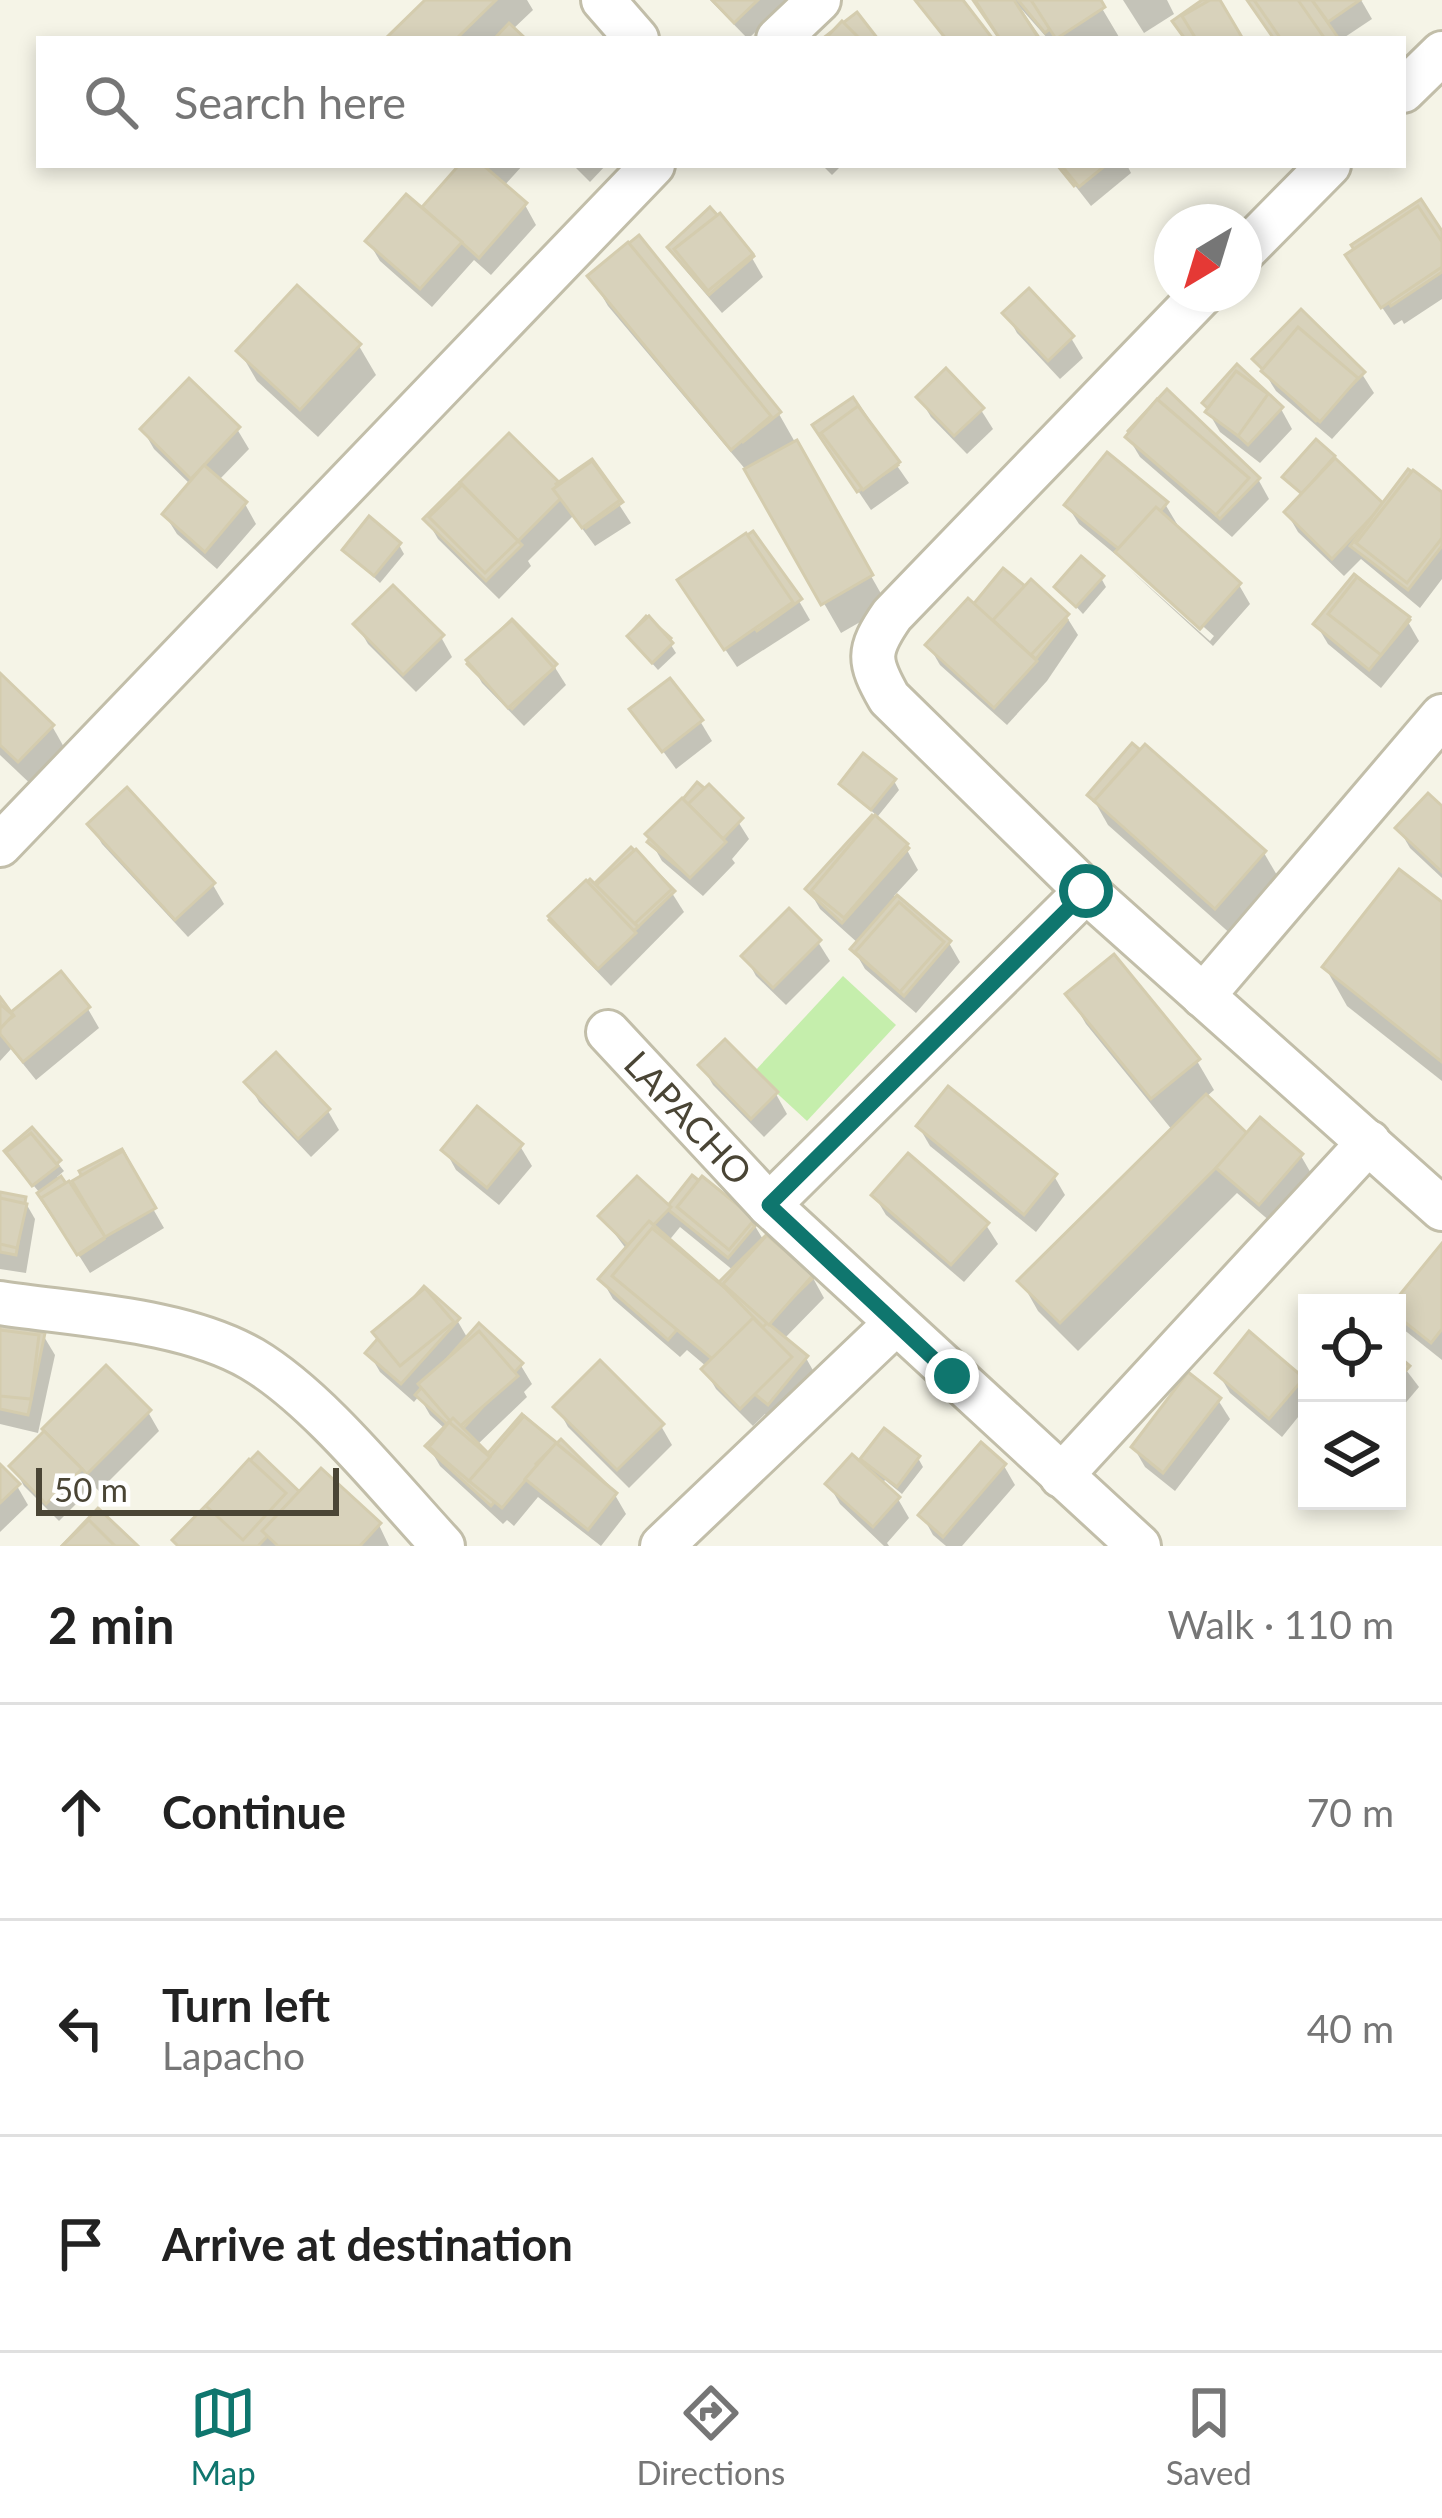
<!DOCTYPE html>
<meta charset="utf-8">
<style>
:root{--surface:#fff;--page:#f6f6f6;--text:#222;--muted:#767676;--line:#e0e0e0;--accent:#0f766e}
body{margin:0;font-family:Lato,sans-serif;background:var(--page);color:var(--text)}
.controls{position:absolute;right:36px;bottom:36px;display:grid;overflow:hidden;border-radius:0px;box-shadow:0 6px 18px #0003}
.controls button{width:108px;height:108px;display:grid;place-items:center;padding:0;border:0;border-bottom:3px solid var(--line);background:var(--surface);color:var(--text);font:60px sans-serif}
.compass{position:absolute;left:1154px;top:204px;width:108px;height:108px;border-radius:50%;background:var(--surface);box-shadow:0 6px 18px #0003;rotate:218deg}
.scale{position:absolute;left:36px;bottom:30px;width:303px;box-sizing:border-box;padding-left:12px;border:6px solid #4a4535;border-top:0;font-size:33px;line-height:42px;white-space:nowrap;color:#4a4535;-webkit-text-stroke:9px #fff;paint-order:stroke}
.stop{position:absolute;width:36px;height:36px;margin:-27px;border:9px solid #0f766e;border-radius:50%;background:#fff}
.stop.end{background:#0f766e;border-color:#fff;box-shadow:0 3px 12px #0008}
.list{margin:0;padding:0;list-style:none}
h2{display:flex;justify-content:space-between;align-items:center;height:156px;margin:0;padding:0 48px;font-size:51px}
h2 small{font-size:39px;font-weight:400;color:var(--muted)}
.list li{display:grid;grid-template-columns:78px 1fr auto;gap:36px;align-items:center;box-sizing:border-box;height:216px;padding:0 48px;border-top:3px solid var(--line)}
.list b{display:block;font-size:45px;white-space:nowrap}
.list p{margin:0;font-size:39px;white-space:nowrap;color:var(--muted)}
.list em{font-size:39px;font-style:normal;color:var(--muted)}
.icon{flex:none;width:66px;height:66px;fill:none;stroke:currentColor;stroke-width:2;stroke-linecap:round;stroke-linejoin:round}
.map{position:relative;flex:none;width:1442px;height:1546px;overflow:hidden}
.search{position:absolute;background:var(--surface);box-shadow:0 6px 18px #0003;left:36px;right:36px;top:36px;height:132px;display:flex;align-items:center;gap:30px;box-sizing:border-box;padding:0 42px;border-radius:0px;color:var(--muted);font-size:45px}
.sheet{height:804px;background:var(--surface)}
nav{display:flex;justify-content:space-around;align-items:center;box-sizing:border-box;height:168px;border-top:3px solid var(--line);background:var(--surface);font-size:33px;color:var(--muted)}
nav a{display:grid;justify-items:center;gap:6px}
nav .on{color:var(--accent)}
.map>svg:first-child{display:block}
.green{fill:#c5eeac}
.shadow{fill:#0003;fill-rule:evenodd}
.building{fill:#d8d2bb;stroke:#d4ccae;stroke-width:3}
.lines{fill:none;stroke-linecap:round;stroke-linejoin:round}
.minor-casing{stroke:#c2bea9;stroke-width:48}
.minor{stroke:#fff;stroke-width:42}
.route{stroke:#0f766e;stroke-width:15}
.labels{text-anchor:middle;stroke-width:10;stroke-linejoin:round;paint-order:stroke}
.street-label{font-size:36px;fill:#4a4535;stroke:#fff}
</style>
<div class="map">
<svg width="1442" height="1546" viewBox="0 0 1442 1546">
<rect width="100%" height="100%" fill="#f5f4e7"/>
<path class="green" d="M843 976 896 1025 807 1121 754 1072Z"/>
<g class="shadow">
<path d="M429 0H527L533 10 512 30 522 39H390Z"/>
<path d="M710 0H789L748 39Z"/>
<path d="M974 0H1097L1119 37 1048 39 1017 4 1014 6 1035 39H1001Z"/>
<path d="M1123 0H1167L1174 14 1144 33Z"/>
<path d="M1249 0H1361L1372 19 1342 39H1274Z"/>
<path d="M463 165H523L503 187 525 205 536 225 491 275 474 260 432 307 380 261 368 241 422 212Z"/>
<path d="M573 165H606L590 182Z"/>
<path d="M822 165H842L832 175Z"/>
<path d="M1059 165H1127L1131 173 1091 206Z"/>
<path d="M1442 236V299L1404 324 1402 320 1394 325 1360 275Z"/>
<path d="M639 239 779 414 888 606 841 633 751 476 608 306 591 277Z"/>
<path d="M670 247 752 258 763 277 722 313 682 266Z"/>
<path d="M1006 313 1071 338 1083 358 1060 379 1017 333Z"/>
<path d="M359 346 376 375 318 437 257 381 240 352Z"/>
<path d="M1256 359 1362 374 1374 393 1332 439 1276 391Z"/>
<path d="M919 397 981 410 993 429 967 454 931 417Z"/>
<path d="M852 401 909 483 871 510 827 445Z"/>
<path d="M1281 409 1292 429 1260 463 1220 432 1209 413Z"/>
<path d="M237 429 249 449 218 481 245 504 256 524 217 569 177 534 165 515 191 485 154 449 143 430Z"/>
<path d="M509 437 558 486 592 463 631 523 595 546 573 516 528 561 531 566 499 599 438 539 427 520Z"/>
<path d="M1128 437 1258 479 1269 499 1232 537 1140 457Z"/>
<path d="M1333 458 1383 507 1442 498V579L1420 608 1361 559 1344 576 1298 532 1287 513 1303 496 1286 477Z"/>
<path d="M1165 504 1177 524 1174 527 1239 585 1250 604 1213 646 1127 567 1210 641 1214 636 1117 550 1121 559 1079 524 1067 505Z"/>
<path d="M399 545 404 554 380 583 345 550Z"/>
<path d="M1101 578 1106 587 1083 614 1058 587Z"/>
<path d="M692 600 799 601 810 620 737 667Z"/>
<path d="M975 608 1066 616 1078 635 1047 681 1007 725 940 665 929 646Z"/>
<path d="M1408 622 1419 641 1381 688 1328 644 1316 624Z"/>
<path d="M357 625 441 637 452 657 416 692 368 644Z"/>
<path d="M636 645H671L676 653 658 670Z"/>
<path d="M471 664 554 666 566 685 524 726 482 683Z"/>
<path d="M0 677 52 726 69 756 37 790 0 755Z"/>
<path d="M633 710 700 721 712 741 676 769Z"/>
<path d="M894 781 899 790 874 821 907 850 918 870 894 896 949 943 960 962 916 1013 865 969 854 950 859 944 820 909 809 890 876 815 842 784Z"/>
<path d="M1091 795 1264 853 1281 882 1233 936 1108 825Z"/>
<path d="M1442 810V878L1410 848 1399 829Z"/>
<path d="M737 820 749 839 732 859 735 863 703 896 662 861 651 842Z"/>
<path d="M91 825 213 885 224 904 188 937 102 844Z"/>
<path d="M595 887 672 893 684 912 611 986 563 936 552 917Z"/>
<path d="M1442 906V1081L1347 1006 1325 967Z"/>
<path d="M818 942 830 961 786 1005 756 976 745 956Z"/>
<path d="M1069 995 1197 1061 1214 1090 1206 1097 1246 1137 1301 1156 1312 1175 1271 1222 1237 1193 1078 1351 1038 1311 1021 1281 1173 1131 1086 1024Z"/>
<path d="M0 1002 10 1016 88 1009 99 1028 36 1080 11 1049 0 1061Z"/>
<path d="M702 1066 776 1094 787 1114 764 1137 713 1085Z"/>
<path d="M248 1082 328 1111 339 1130 311 1157 259 1102Z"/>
<path d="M919 1127 1054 1176 1065 1195 1036 1232 930 1146Z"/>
<path d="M32 1131 64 1171 57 1177 81 1200 76 1182 121 1153 164 1228 90 1273 39 1192 13 1161Z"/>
<path d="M520 1146 532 1166 499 1205 456 1170 445 1150Z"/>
<path d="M0 1195 24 1200 35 1219 26 1273 0 1269Z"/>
<path d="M874 1195 986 1225 998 1244 964 1282 886 1215Z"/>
<path d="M669 1209 752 1221 764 1241 770 1235 813 1278 824 1298 783 1340 806 1358 823 1388 786 1432 765 1414 753 1426 716 1389 705 1370 707 1367 687 1350 680 1357 613 1299 602 1280 627 1250 602 1217ZM680 1227 734 1271 730 1295 667 1243Z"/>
<path d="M1442 1247V1360L1403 1329 1397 1318V1303Z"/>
<path d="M457 1320 468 1339 520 1364 532 1384 524 1392 527 1397 476 1446 488 1458 615 1495 626 1514 601 1546 538 1497 514 1526 507 1520 503 1524 440 1466 429 1447 446 1430 430 1415 419 1396 414 1402 380 1372 369 1353Z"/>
<path d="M0 1326 43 1335 55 1355 38 1433 0 1424Z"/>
<path d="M1397 1358 1419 1387 1397 1413Z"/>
<path d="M106 1369 148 1412 159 1431 99 1491 94 1486 59 1521 24 1486 13 1466Z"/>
<path d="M1218 1373 1302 1380 1307 1389V1406L1282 1437 1230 1393Z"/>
<path d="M1218 1400 1230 1419 1175 1491 1145 1467 1134 1448Z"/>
<path d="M557 1407 661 1426 672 1445 629 1488 568 1427Z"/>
<path d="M918 1458 923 1467 902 1494 885 1480 882 1484 898 1499 909 1518 887 1543 889 1546H884L840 1504 829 1485 872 1474 864 1460Z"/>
<path d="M1004 1466 1015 1485 962 1546H946L933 1535 922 1515Z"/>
<path d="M0 1468 17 1486 28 1505 0 1532Z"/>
<path d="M322 1472 379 1525 389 1546H179L299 1496Z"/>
</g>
<g class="building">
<path d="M425 0H496L456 39H385Z"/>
<path d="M712 0H758L734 23Z"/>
<path d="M915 0H963L993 39H946Z"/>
<path d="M973 0H1013L1040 39H1000Z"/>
<path d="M975 0H1014L1039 39H1000Z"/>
<path d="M1018 0H1085L1045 33Z"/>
<path d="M1031 0H1101L1105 7 1056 39Z"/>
<path d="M1202 0H1210L1237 39H1185L1172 21Z"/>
<path d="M1210 0H1220L1243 39H1196L1182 16Z"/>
<path d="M1247 0H1312L1339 39H1274Z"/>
<path d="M1254 0H1298L1325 39H1281Z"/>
<path d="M1312 0H1360L1328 22Z"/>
<path d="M857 12 878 39H822Z"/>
<path d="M842 21 860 39H825Z"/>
<path d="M509 23 526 39H494Z"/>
<path d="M459 165H483L527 203 479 258 422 207Z"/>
<path d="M1057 165H1100L1074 186Z"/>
<path d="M1061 165H1106L1079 187Z"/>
<path d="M406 194 462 242 420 289 365 241Z"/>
<path d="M1421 199 1442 231V272L1391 306 1351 245Z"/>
<path d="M1418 206 1442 242V267L1381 308 1345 255Z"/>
<path d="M710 207 754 256 709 295 667 247Z"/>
<path d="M720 213 753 254 708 291 674 249Z"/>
<path d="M639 235 781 412 743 442 602 265Z"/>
<path d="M628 242 771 416 731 450 587 276Z"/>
<path d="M297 285 361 344 300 410 236 351Z"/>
<path d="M1029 288 1074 336 1048 361 1002 313Z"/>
<path d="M1301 309 1365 372 1316 421 1252 359Z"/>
<path d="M1298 327 1358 378 1320 422 1261 371Z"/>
<path d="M1237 364 1283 407 1248 445 1202 403Z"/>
<path d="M946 368 984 408 954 436 916 397Z"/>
<path d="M1236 371 1268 394 1238 436 1205 412Z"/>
<path d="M189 378 240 427 191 479 140 429Z"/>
<path d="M1167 389 1260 478 1220 519 1128 431Z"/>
<path d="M853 397 898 465 857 492 812 425Z"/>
<path d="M1157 399 1249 478 1216 515 1125 437Z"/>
<path d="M858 406 900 462 863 490 821 433Z"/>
<path d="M509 433 568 491 518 541 460 482Z"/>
<path d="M1316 439 1335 456 1302 494 1282 477Z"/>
<path d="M797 440 873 575 821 605 744 469Z"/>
<path d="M1107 452 1168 502 1125 554 1064 505Z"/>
<path d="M1335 458 1384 504 1332 559 1284 512Z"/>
<path d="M592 459 623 502 586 528 556 484Z"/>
<path d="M592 461 620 500 582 528 553 489Z"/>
<path d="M204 465 247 502 205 552 162 514Z"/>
<path d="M1408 469 1442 495V546L1408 590 1350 546Z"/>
<path d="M1413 470 1442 492V538L1407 583 1356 543Z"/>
<path d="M459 483 522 545 486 581 423 519Z"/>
<path d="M462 485 518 541 485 573 429 517Z"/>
<path d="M1156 507 1241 583 1200 629 1115 552Z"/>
<path d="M369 516 401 543 374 576 342 550Z"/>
<path d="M753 531 802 599 757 631 708 563Z"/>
<path d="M746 533 793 602 724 650 677 580Z"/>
<path d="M1081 556 1104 576 1076 607 1054 587Z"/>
<path d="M1003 568 1067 620 1036 659 971 607Z"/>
<path d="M1354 574 1410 620 1369 670 1313 624Z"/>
<path d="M1357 577 1410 617 1381 655 1328 614Z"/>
<path d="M1031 579 1069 614 1031 655 993 620Z"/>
<path d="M393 585 444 635 403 675 353 624Z"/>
<path d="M968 598 1037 661 994 708 925 645Z"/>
<path d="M646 616 671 638 653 658 628 636Z"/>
<path d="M649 616 673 643 652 663 627 636Z"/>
<path d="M512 619 557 664 512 709 467 664Z"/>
<path d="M512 620 554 668 508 708 466 660Z"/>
<path d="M0 673 54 725 18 762 0 745Z"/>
<path d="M670 678 703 720 662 752 629 709Z"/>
<path d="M1132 743 1245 839 1201 892 1087 795Z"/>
<path d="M1145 744 1266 851 1215 909 1094 801Z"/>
<path d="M863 753 896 779 871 810 839 784Z"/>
<path d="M697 782 740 818 690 877 647 842Z"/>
<path d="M709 784 743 818 723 839 688 804Z"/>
<path d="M127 787 215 883 175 920 87 824Z"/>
<path d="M1428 793 1442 806V872L1395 828Z"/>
<path d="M682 798 726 842 690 878 645 834Z"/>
<path d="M872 815 909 848 842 923 805 889Z"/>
<path d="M875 815 908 844 844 918 811 891Z"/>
<path d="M631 847 675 891 638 927 595 883Z"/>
<path d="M636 849 672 889 630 928 593 888Z"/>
<path d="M1399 869 1442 902V1062L1322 967Z"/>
<path d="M590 879 638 927 596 968 549 920Z"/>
<path d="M586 880 636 933 598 969 548 916Z"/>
<path d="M897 895 951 941 904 996 850 949Z"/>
<path d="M899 902 944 942 900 992 855 952Z"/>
<path d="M789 908 821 940 773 988 741 956Z"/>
<path d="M1114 954 1200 1059 1151 1099 1065 994Z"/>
<path d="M61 971 90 1007 23 1062 0 1034V1021Z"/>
<path d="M0 997 14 1016 0 1026Z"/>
<path d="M0 1004 13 1015 0 1029Z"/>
<path d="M725 1039 778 1092 751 1119 698 1065Z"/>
<path d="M276 1052 330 1109 298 1139 244 1082Z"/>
<path d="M948 1086 1057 1174 1024 1215 916 1126Z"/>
<path d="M1206 1094 1249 1135 1060 1323 1017 1281Z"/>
<path d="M477 1106 523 1144 487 1188 441 1150Z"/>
<path d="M1260 1117 1303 1154 1259 1205 1216 1168Z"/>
<path d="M32 1127 61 1160 33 1185 4 1151Z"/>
<path d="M31 1133 58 1166 32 1186 6 1152Z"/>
<path d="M122 1149 151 1206 108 1228 79 1171Z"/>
<path d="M123 1151 156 1208 105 1237 72 1181Z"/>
<path d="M908 1153 989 1223 951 1265 871 1195Z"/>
<path d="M692 1175 755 1226 728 1258 666 1208Z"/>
<path d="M61 1176 104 1239 80 1255 37 1193Z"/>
<path d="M637 1176 671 1207 631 1248 598 1216Z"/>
<path d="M702 1176 755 1219 729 1250 677 1207Z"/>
<path d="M69 1181 105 1237 77 1255 41 1198Z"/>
<path d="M0 1192 26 1197 16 1255 0 1252Z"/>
<path d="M0 1198 27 1204 17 1248 0 1244Z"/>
<path d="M649 1221 719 1282 668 1340 598 1279Z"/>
<path d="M652 1228 808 1356 768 1405 612 1276Z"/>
<path d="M770 1231 815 1276 763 1327 719 1282Z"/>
<path d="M767 1235 813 1275 769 1325 723 1284Z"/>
<path d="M1442 1243V1329L1431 1343 1397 1316V1303H1393Z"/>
<path d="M424 1286 460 1318 401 1384 365 1353Z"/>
<path d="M425 1288 454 1322 400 1366 372 1332Z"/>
<path d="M753 1318 792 1357 740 1409 701 1369Z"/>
<path d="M0 1323 45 1333 28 1415 0 1409Z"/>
<path d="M479 1323 523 1363 458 1434 415 1395Z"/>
<path d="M0 1330 39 1335 31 1399 0 1396Z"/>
<path d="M479 1331 518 1376 457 1429 418 1384Z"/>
<path d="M1249 1331 1304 1378 1269 1419 1215 1373Z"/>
<path d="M1397 1355 1410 1366 1397 1381Z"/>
<path d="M600 1360 664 1424 617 1470 553 1407Z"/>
<path d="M106 1365 151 1410 87 1474 42 1429Z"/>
<path d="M1188 1372 1221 1398 1163 1473 1131 1447Z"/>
<path d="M522 1414 551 1440 491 1506 425 1446 453 1418 488 1453Z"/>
<path d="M524 1416 557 1443 502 1508 469 1481Z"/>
<path d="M449 1422 490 1457 469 1481 429 1447Z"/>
<path d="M884 1428 920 1456 897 1487 860 1459Z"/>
<path d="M44 1431 82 1469 46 1504 9 1466Z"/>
<path d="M561 1439 613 1491 588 1516 536 1464Z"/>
<path d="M981 1442 1006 1464 943 1537 918 1515Z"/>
<path d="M556 1443 617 1493 588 1530 525 1479Z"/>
<path d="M258 1452 305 1497 258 1546H178L172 1540Z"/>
<path d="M852 1454 900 1497 873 1527 825 1484Z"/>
<path d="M249 1459 286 1493 243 1540 206 1506Z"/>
<path d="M0 1464 20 1484 0 1503Z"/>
<path d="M321 1468 381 1523 360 1546H278L262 1531Z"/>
<path d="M98 1508 138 1546H62Z"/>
<path d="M89 1520 115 1546H62Z"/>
</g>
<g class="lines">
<defs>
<g id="minor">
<path d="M603 0 637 39"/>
<path d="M778 39 819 0"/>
<path d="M1403 91 1442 53"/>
<path d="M1244 251 1329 165"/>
<path d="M1202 294 892 615C867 651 868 661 889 698L1086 891 1442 1209"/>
<path d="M0 845 653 165"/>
<path d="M1203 996 1442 716"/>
<path d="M608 1032 769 1205 1139 1546"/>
<path d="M769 1205 1086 891"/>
<path d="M0 1303C78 1315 183 1319 252 1359 318 1398 389 1488 443 1546"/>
<path d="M1061 1476 1369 1142"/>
<path d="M662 1546 896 1323"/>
</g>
</defs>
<use href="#minor" class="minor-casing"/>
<use href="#minor" class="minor"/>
</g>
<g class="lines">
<path class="route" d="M952 1376 769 1205 1086 891"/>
</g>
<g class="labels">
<g class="street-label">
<text transform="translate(688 1118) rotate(47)" y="13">LAPACHO</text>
</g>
</g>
</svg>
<div class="controls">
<button><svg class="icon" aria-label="locate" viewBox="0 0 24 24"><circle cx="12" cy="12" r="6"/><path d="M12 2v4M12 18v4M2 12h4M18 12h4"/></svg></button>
<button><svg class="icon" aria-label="layers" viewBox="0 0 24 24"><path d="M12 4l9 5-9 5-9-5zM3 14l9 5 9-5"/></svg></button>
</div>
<svg class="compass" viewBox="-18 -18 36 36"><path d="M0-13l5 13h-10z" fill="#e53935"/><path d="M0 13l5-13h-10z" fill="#767676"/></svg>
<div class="scale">50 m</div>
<div class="stop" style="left:1086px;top:891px"></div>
<div class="stop end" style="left:952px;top:1376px"></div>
<div class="search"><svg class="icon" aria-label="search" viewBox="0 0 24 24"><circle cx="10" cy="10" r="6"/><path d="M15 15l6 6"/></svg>Search here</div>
</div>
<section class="sheet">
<h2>2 min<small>Walk · 110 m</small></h2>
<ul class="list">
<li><svg class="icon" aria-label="ahead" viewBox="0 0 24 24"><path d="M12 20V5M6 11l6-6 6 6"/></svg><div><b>Continue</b></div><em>70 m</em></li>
<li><svg class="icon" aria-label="left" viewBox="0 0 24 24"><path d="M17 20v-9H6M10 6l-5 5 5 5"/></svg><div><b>Turn left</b><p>Lapacho</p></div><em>40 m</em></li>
<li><svg class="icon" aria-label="arrive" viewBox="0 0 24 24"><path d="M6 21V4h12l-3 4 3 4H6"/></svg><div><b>Arrive at destination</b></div></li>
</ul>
</section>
<nav>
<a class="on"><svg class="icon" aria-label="map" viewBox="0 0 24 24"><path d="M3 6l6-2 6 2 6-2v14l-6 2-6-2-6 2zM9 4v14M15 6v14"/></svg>Map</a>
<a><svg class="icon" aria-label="directions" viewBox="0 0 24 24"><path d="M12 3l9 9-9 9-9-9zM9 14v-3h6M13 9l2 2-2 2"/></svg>Directions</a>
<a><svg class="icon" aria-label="saved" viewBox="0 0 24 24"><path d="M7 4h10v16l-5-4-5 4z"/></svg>Saved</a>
</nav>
